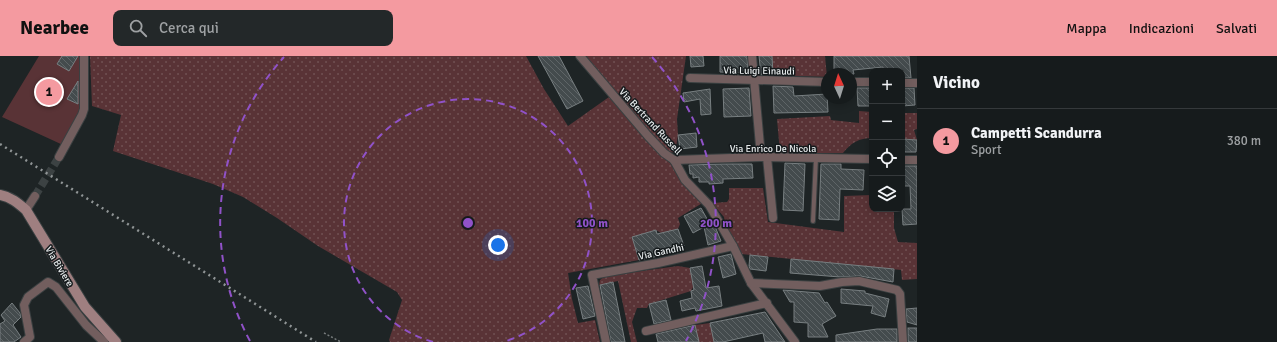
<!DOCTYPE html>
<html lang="it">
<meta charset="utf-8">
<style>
:root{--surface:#161b1c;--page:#232829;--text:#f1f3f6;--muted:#9ea1a3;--line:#35393b;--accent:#f49aa0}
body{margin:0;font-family:Signika,sans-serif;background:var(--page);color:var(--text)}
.controls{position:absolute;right:12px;top:12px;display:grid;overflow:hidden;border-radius:8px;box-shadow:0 2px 10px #0003}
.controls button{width:36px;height:36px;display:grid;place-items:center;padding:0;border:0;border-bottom:1px solid var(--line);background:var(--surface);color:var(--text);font:20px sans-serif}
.compass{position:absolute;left:821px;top:12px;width:36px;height:36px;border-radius:50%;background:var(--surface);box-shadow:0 2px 10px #0003;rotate:356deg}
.you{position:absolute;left:498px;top:189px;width:14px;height:14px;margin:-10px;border:3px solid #fff;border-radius:50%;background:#1a73e8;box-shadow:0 0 0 6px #1a73e833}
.badge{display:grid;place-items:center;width:26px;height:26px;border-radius:50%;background:var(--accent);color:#111;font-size:13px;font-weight:700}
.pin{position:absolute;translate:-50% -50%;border:2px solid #fff;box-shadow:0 1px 4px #0006}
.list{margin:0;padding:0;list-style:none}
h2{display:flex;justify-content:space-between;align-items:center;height:52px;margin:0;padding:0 16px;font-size:17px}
h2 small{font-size:13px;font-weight:400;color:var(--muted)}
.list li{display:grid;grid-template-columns:26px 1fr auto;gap:12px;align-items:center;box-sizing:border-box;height:64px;padding:0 16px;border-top:1px solid var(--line)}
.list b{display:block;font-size:15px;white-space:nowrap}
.list p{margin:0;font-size:13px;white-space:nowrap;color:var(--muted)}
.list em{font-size:13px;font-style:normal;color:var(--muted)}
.icon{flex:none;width:22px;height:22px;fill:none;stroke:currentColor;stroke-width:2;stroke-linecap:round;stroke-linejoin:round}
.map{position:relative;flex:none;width:917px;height:286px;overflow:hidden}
header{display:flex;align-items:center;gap:24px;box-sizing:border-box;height:56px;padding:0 20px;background:var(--accent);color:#111}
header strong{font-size:19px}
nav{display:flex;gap:22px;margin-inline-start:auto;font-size:14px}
.search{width:280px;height:36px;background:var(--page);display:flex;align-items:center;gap:10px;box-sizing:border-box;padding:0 14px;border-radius:8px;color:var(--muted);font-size:15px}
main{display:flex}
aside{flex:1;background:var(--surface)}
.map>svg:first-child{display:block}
.grass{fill:url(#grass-dots)}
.pitch{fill:#593336}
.building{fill:url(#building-back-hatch);stroke:#787f81}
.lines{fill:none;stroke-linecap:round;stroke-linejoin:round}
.street-tunnel{stroke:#3c4243;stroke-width:8;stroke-dasharray:8 4;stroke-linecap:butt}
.lane-casing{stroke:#3a4041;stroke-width:6}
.street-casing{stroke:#3a4041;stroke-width:10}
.secondary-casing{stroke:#3a4041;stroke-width:12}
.path{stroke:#767b7c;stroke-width:1.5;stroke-dasharray:2 2;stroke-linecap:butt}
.lane{stroke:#725e5e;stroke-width:4}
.street{stroke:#725e5e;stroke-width:8}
.secondary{stroke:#9f7f80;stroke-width:10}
.rail{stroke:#909596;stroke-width:2.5;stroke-dasharray:2 4;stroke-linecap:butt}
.ring{fill:none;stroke:#9052c8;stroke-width:2;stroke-dasharray:7 5}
.labels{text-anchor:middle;stroke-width:3;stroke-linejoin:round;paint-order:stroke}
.street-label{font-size:10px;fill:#e6eaeb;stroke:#151a1c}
.centre{fill:#9052c8;stroke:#151a1c;stroke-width:2}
.ring-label{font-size:12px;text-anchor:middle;font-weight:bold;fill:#9052c8;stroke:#151a1c;stroke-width:3;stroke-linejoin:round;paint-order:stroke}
</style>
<header>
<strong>Nearbee</strong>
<div class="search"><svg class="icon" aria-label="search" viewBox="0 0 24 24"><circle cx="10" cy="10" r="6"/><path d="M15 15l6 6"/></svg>Cerca qui</div>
<nav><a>Mappa</a><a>Indicazioni</a><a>Salvati</a></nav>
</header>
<main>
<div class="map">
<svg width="917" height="286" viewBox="0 0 917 286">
<defs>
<pattern id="grass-dots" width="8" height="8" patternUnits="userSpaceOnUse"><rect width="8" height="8" fill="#593336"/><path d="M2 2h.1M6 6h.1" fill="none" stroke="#715153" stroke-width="1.8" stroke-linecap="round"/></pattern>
<pattern id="building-back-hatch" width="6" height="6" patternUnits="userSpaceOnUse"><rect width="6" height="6" fill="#444b4d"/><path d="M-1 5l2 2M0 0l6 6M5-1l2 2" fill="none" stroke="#5f6567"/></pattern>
</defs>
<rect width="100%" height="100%" fill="#1e2425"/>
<g class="grass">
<path d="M90 0H526L544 33 568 70 609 41 671 108 677 119 704 146 678 162 680 168 678 173 661 177 656 174 632 181 639 204 568 217 572 243 578 267 595 264 600 286H390L389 284 402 244 397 236 318 190 277 162 243 141 213 128 113 95 121 59 92 50Z"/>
<path d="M586 0H686L677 63 678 79 675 97 667 95 659 87 611 32Z"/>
<path d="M772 0H825L827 21 773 19Z"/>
<path d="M859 55 872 56V82C859 82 851 87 843 97H780L777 63 830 60 831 64 859 67Z"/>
<path d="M902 57H917V73L914 74 917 84 902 83Z"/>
<path d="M729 132H763L768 166 844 176V140L872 139V153H894V172L898 186 917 187V223L902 224 901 214 741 198 725 168 724 161 712 147 727 146 729 143Z"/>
<path d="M678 210 690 212 693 231 691 235 649 248 647 252H637L632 266 637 286H631L618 225 599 229 600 224 605 220Z"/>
<path d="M710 267 714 286H699L695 269Z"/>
</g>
<path class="pitch" d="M39 0H79L81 53 63 89 2 61Z"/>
<g class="building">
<path d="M62 0H78L69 15 57 8Z"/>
<path d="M538 0H559L583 45 567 53Z"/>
<path d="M690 0H703L704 10 691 11Z"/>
<path d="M720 0H747L748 17 720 16Z"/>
<path d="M759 0H772L773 19H761Z"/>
<path d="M834 0H909L911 22H902V15H883V11L853 14 854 18H834Z"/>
<path d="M78 25V48L67 43Z"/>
<path d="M773 30 793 31 794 40 827 38 828 56 774 57Z"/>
<path d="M749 32 751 60 724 61 723 33Z"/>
<path d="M857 32H872V50H858Z"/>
<path d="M902 32H914L915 49 902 50Z"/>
<path d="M710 33 711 58 701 59 700 43 684 46 683 37Z"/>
<path d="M696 77 697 91 680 93 678 79Z"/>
<path d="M902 83 917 84 916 96H902Z"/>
<path d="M785 107 805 108 803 155 783 154Z"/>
<path d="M723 108H752L753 122 723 123V127L709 128V126H699V121L693 122V118H690L689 109Z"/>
<path d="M821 108H841V113L864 114 863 134 840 133 839 164 819 163Z"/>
<path d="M902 110H917V168L903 169 902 153H911L910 130H902Z"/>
<path d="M701 152 711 170 714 168 721 185 708 189 704 171 693 177 684 160Z"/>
<path d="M678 173 684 190 662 195 663 199 639 204 632 181 656 174 657 178Z"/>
<path d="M731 198 736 218 723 222 718 201Z"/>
<path d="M750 199 768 201 766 215 750 213 749 210Z"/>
<path d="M791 203 894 213 893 226 860 220 840 221 790 217Z"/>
<path d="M702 210 706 232 719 230 722 250 696 255 695 252 682 255 680 245 692 242 691 235 694 234 690 212Z"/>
<path d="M613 226 625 286H611L600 229Z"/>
<path d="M588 230 595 260 583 263 576 232Z"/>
<path d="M841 233 865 235V237L889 243 885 261 871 257 873 250 841 247Z"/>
<path d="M783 234 819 237 825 247 827 246 836 260 822 268 828 281H808V267L794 266V246H790Z"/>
<path d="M666 244 671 264 654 268 649 248Z"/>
<path d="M12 247 20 257 21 261 13 269 21 281 14 286H0V268L5 265 1 259Z"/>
<path d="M917 252V269L907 266 906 253Z"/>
<path d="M765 256 785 286H765L763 277 723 286H714L710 267Z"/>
<path d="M695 269 699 286H658L656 278Z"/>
<rect x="908" y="272" width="9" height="14"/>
<path d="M877 273H897V286H836V279Z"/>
</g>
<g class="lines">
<path class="street-tunnel" d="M35 140 59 101"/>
<defs>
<path id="lane" d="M813 165 816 102"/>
<g id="street">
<path d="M580 0 648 80 664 97 674 104 685 124 709 149 733 190 751 227 795 286"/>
<path d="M752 0 761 101"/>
<path d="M690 22 827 26"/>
<path d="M851 26H872"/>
<path d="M902 27H917"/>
<path d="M59 101 82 59 84 53V0"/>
<path d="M767 101 773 162"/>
<path d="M674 104 761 101 872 103"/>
<path d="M902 104H917"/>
<path d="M26 154 35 140"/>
<path d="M751 227 820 230 842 226 859 225 897 234 900 238 903 286"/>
<path d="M646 275 767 247"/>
<path d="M24 286 30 281 24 249 28 241 48 226 56 231 86 269 104 286"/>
<path d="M606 286 592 219 658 207 733 190"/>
</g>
<path id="secondary" d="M0 139C11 141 18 147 26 154L85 251 116 286"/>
</defs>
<use href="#lane" class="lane-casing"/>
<use href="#street" class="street-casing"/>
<use href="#secondary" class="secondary-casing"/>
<path class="path" d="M324 277 341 286"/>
<use href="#lane" class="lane"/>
<use href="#street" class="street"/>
<use href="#secondary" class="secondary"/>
<path class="rail" d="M0 88 316 286"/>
</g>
<g class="ring">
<path d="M433 286A124 124 0 1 1 503 286"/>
<path d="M250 285A248 248 0 0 1 284 1M652 1A248 248 0 0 1 686 285"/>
</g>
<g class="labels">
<g class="street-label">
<text transform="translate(759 14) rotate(1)" y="4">Via Luigi Einaudi</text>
<text transform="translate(651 65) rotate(47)" y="4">Via Bertrand Russell</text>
<text x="773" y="96">Via Enrico De Nicola</text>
<text transform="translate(661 195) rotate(-12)" y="4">Via Gandhi</text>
<text transform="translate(60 210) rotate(59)" y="4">Via Biviere</text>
</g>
</g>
<circle cx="468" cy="167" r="6" class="centre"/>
<g class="ring-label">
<text x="592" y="171">100 m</text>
<text x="716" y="171">200 m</text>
</g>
</svg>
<div class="controls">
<button>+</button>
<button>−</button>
<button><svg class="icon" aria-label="locate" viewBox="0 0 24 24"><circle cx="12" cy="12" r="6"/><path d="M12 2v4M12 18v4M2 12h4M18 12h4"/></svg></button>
<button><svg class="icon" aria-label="layers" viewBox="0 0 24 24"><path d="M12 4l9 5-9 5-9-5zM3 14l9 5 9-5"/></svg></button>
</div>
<svg class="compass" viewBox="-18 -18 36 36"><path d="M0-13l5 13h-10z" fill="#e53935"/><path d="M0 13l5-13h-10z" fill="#9ea1a3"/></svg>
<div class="you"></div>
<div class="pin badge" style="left:49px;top:36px">1</div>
</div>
<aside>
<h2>Vicino<small></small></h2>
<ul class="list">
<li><span class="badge">1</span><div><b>Campetti Scandurra</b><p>Sport</p></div><em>380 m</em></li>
</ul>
</aside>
</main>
